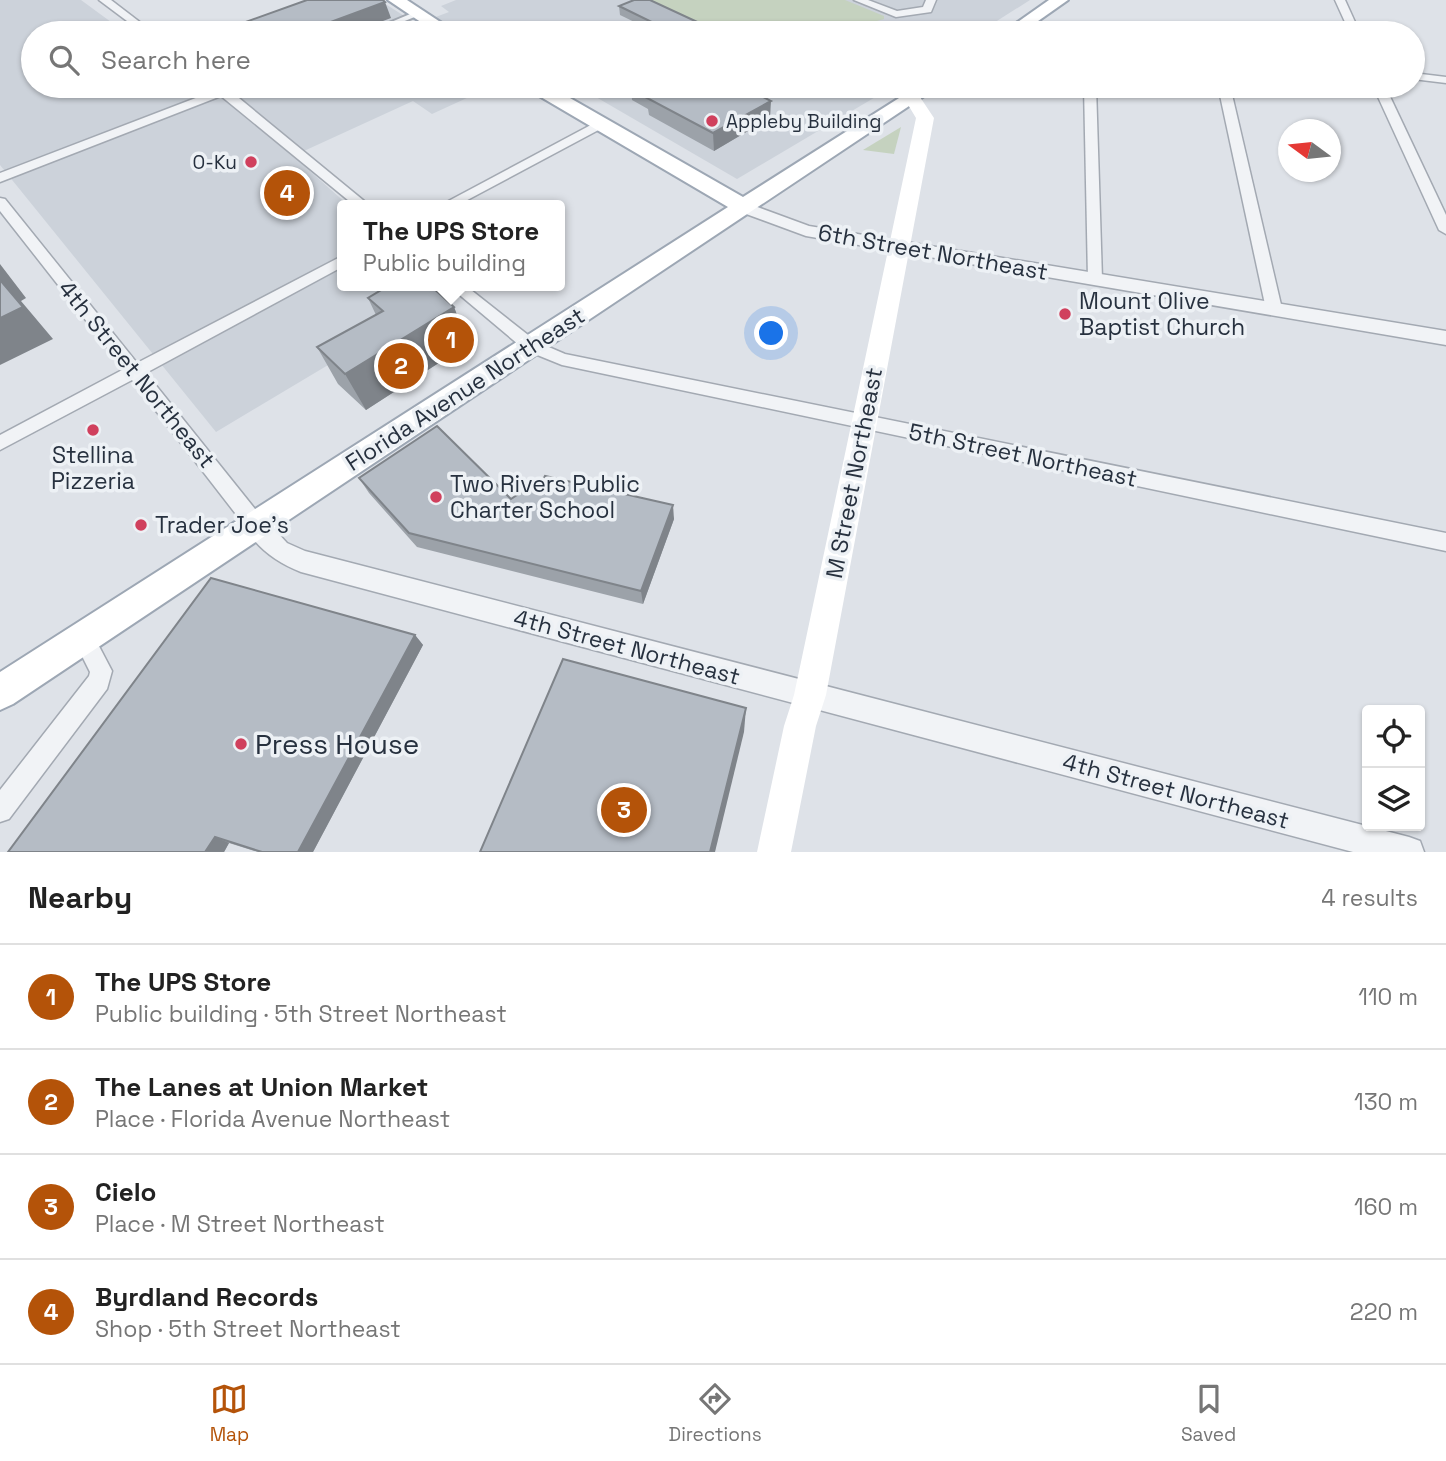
<!DOCTYPE html>
<meta charset="utf-8">
<style>
:root{--surface:#fff;--page:#f2f2f2;--text:#222;--muted:#767676;--line:#e0e0e0;--accent:#b45309}
body{margin:0;font-family:"Space Grotesk",sans-serif;background:var(--page);color:var(--text)}
.controls{position:absolute;right:21px;bottom:21px;display:grid;overflow:hidden;border-radius:7px;box-shadow:0 2px 5px #0004}
.controls button{width:63px;height:63px;display:grid;place-items:center;padding:0;border:0;border-bottom:2px solid var(--line);background:var(--surface);color:var(--text);font:35px sans-serif}
.compass{position:absolute;left:1278px;top:119px;width:63px;height:63px;border-radius:50%;background:var(--surface);box-shadow:0 2px 5px #0004;rotate:285deg}
.you{position:absolute;left:772px;top:334px;width:24px;height:24px;margin:-18px;border:5px solid #fff;border-radius:50%;background:#1a73e8;box-shadow:0 0 0 10px #1a73e833}
.badge{display:grid;place-items:center;width:46px;height:46px;border-radius:50%;background:var(--accent);color:#fff;font-size:23px;font-weight:700}
.pin{position:absolute;translate:-50% -50%;border:4px solid #fff;box-shadow:0 2px 7px #0006}
.popup{position:absolute;left:337px;top:200px;width:228px;height:91px;box-sizing:border-box;display:grid;place-content:center;border-radius:7px;background:var(--surface);filter:drop-shadow(0 2px 5px #0005);font-size:23px;white-space:nowrap;color:var(--muted)}
.popup b{font-size:26px;color:var(--text)}
.popup::after{content:'';position:absolute;left:50%;top:100%;margin-left:-14px;border:14px solid transparent;border-top-color:var(--surface)}
.list{margin:0;padding:0;list-style:none}
h2{display:flex;justify-content:space-between;align-items:center;height:91px;margin:0;padding:0 28px;font-size:30px}
h2 small{font-size:23px;font-weight:400;color:var(--muted)}
.list li{display:grid;grid-template-columns:46px 1fr auto;gap:21px;align-items:center;box-sizing:border-box;height:105px;padding:0 28px;border-top:2px solid var(--line)}
.list b{display:block;font-size:26px;white-space:nowrap}
.list p{margin:0;font-size:23px;white-space:nowrap;color:var(--muted)}
.list em{font-size:23px;font-style:normal;color:var(--muted)}
.icon{flex:none;width:38px;height:38px;fill:none;stroke:currentColor;stroke-width:2;stroke-linecap:round;stroke-linejoin:round}
.map{position:relative;flex:none;width:1446px;height:852px;overflow:hidden}
.search{position:absolute;background:var(--surface);box-shadow:0 2px 5px #0004;left:21px;right:21px;top:21px;height:77px;display:flex;align-items:center;gap:18px;box-sizing:border-box;padding:0 24px;border-radius:38px;color:var(--muted);font-size:26px}
.sheet{height:511px;background:var(--surface)}
nav{display:flex;justify-content:space-around;align-items:center;box-sizing:border-box;height:98px;border-top:2px solid var(--line);background:var(--surface);font-size:19px;color:var(--muted)}
nav a{display:grid;justify-items:center;gap:4px}
nav .on{color:var(--accent)}
.map>svg:first-child{display:block}
.built{fill:#ccd2da}
.green{fill:#c5d2bf}
.lines{fill:none;stroke-linecap:round;stroke-linejoin:round}
.pedestrian-casing{stroke:#a3a9b2;stroke-width:4}
.minor-casing{stroke:#a3a9b2;stroke-width:3}
.tertiary-casing{stroke:#a3a9b2;stroke-width:3}
.primary-casing{stroke:#9da7b4;stroke-width:4}
.pedestrian{fill:#f1f3f6;fill-rule:evenodd}
.minor{fill:#f1f3f6;fill-rule:evenodd}
.tertiary{fill:#f1f3f6;fill-rule:evenodd}
.secondary{fill:#fff;fill-rule:evenodd}
.primary{fill:#fff;fill-rule:evenodd}
.wall{fill:#9ca2a9}
.shaded-wall{fill:#7f848a}
.building{fill:#b5bcc5;stroke:#7f848a;stroke-width:2}
.poi-dot{fill:#d0405d;stroke:#edf1f5;stroke-width:2.5}
.labels{text-anchor:middle;stroke-width:7;stroke-linejoin:round;paint-order:stroke}
.far-poi-label{font-size:19px;fill:#27313f;stroke:#edf1f5;text-anchor:start}
.street-label{font-size:23px;fill:#27313f;stroke:#edf1f5}
.poi-label{font-size:23px;fill:#27313f;stroke:#edf1f5;text-anchor:start}
.near-poi-label{font-size:28px;fill:#27313f;stroke:#edf1f5;text-anchor:start}
</style>
<div class="map">
<svg width="1446" height="852" viewBox="0 0 1446 852">
<rect width="100%" height="100%" fill="#dee2e8"/>
<g class="built">
<path d="M0 0H81L126 33H33V86H493L432 114 413 101 293 156 348 205H342V286H438L447 294 216 432 0 165Z"/>
<path d="M347 0H379L417 24 449 12 441 6 456 0H1030L978 33H263Z"/>
<path d="M577 86H894L737 179Z"/>
</g>
<g class="green">
<path d="M651 0H845L884 16V19L836 33H720Z"/>
<path d="M901 127 894 154 863 150Z"/>
</g>
<g class="lines">
<defs>
<g id="pedestrian">
<path d="M415 12 422 14 375 33H365Z"/>
<path d="M231 86H242L224 93 220 91Z"/>
</g>
<g id="minor">
<path d="M99 0H111L154 33H143Z"/>
<path d="M854 0H868L897 11 923 7 926 0H936L931 12 896 17Z"/>
<path d="M1335 0H1345L1360 33H1350Z"/>
<path d="M1021 23 1060 31 1061 33H1041L1017 28V24Z"/>
<path d="M1413 73 1446 77V83L1413 79Z"/>
<path d="M210 86 228 89 369 205H354L221 96 0 182V173L214 91Z"/>
<path d="M1084 86H1096L1102 279 1095 284 1088 279Z"/>
<path d="M1218 86H1230L1282 309 1274 314 1266 309Z"/>
<path d="M1373 86H1385L1446 215V234L1439 230Z"/>
<path d="M602 119 606 120V126L458 205H441Z"/>
<path d="M0 198 5 199 137 363 342 256V267L146 373 263 519 266 525 263 531 256 533 249 531 132 380 0 450V435L124 369 0 211Z"/>
<path d="M449 286H466L537 342 565 354 1446 533V551L562 365 525 350Z"/>
<path d="M83 626 90 629 112 671 107 689 9 819 0 822V790L89 676 90 672 72 636 76 629Z"/>
</g>
<g id="tertiary">
<path d="M744 202 809 226 1446 331V345L806 236 738 211 736 207 738 203Z"/>
<path d="M256 515 264 518 287 543 305 551 1409 837 1420 841 1424 852H1353L301 572C278 563 256 548 244 525L248 518Z"/>
</g>
<g id="primary">
<path d="M388 0H407L457 33H437Z"/>
<path d="M1049 0H1068L1021 33H1002Z"/>
<path d="M527 86H549L743 197 918 86H939L13 704 0 710V672L728 207 529 90Z"/>
</g>
</defs>
<use href="#pedestrian" class="pedestrian-casing"/>
<use href="#minor" class="minor-casing"/>
<use href="#tertiary" class="tertiary-casing"/>
<use href="#primary" class="primary-casing"/>
<use href="#pedestrian" class="pedestrian"/>
<use href="#minor" class="minor"/>
<use href="#tertiary" class="tertiary"/>
<path class="secondary" d="M912 93 918 94 934 118 826 695 816 726 791 852H757L784 726 794 695 916 118 904 98Z"/>
<use href="#primary" class="primary"/>
</g>
<g class="wall">
<path d="M619 6 721 33H657L620 15Z"/>
<path d="M631 86H742L770 118 714 151 649 115 648 109 632 100Z"/>
<path d="M796 86H836L818 96Z"/>
<path d="M368 298 454 307 468 344 366 410 338 384 317 347 376 315Z"/>
<path d="M359 478 511 499 674 519 643 604 417 547 369 493Z"/>
<path d="M415 635 423 645 313 852H258L229 843 224 852H8Z"/>
</g>
<g class="shaded-wall">
<path d="M385 2 391 18 351 33H301Z"/>
<path d="M820 86H836L818 96Z"/>
<path d="M771 101 770 118 714 151 713 133Z"/>
<path d="M0 264 26 298 21 301 53 339 0 365Z"/>
<path d="M454 307 468 344 366 410 345 374Z"/>
<path d="M673 505 674 519 643 604 641 591Z"/>
<path d="M415 635 423 645 313 852H298Z"/>
<path d="M746 708 744 732 715 852H710Z"/>
<path d="M215 837 229 843 224 852H205Z"/>
</g>
<g class="building">
<path d="M307 0H383L385 2 301 33H215Z"/>
<path d="M634 0H650L721 33H674L619 6Z"/>
<path d="M637 86H742L771 101 713 133 647 98 653 95Z"/>
<path d="M0 280 23 307 0 318Z"/>
<path d="M388 286H431L454 307 345 374 317 347 383 311 368 298Z"/>
<path d="M437 426 511 499 520 493 538 489 545 476 673 505 641 591 409 533 359 478Z"/>
<path d="M211 578 415 635 298 852H262L215 837 205 852H8Z"/>
<path d="M563 659 746 708 710 852H480Z"/>
</g>
<g class="poi-dot">
<circle cx="712" cy="121" r="7"/>
<circle cx="251" cy="162" r="7"/>
<circle cx="1065" cy="314" r="7"/>
<circle cx="93" cy="430" r="7"/>
<circle cx="436" cy="497" r="7"/>
<circle cx="141" cy="525" r="7"/>
<circle cx="241" cy="744" r="7"/>
</g>
<g class="labels">
<g class="far-poi-label">
<text x="726" y="128">Appleby Building</text>
<text x="237" y="169" text-anchor="end">O-Ku</text>
</g>
<g class="street-label">
<text transform="translate(933 252) rotate(10)" y="8">6th Street Northeast</text>
<text transform="translate(137 374) rotate(51)" y="8">4th Street Northeast</text>
<text transform="translate(465 389) rotate(-33)" y="8">Florida Avenue Northeast</text>
<text transform="translate(1023 455) rotate(12)" y="8">5th Street Northeast</text>
<text transform="translate(854 473) rotate(-79)" y="8">M Street Northeast</text>
<text transform="translate(627 647) rotate(15)" y="8">4th Street Northeast</text>
<text transform="translate(1176 791) rotate(15)" y="8">4th Street Northeast</text>
</g>
<g class="poi-label">
<text x="1079" y="309">Mount Olive<tspan x="1079" dy="26">Baptist Church</tspan></text>
<text x="93" y="463" text-anchor="middle">Stellina<tspan x="93" dy="26">Pizzeria</tspan></text>
<text x="450" y="492">Two Rivers Public<tspan x="450" dy="26">Charter School</tspan></text>
<text x="155" y="533">Trader Joe's</text>
</g>
<g class="near-poi-label">
<text x="255" y="754">Press House</text>
</g>
</g>
</svg>
<div class="controls">
<button><svg class="icon" aria-label="locate" viewBox="0 0 24 24"><circle cx="12" cy="12" r="6"/><path d="M12 2v4M12 18v4M2 12h4M18 12h4"/></svg></button>
<button><svg class="icon" aria-label="layers" viewBox="0 0 24 24"><path d="M12 4l9 5-9 5-9-5zM3 14l9 5 9-5"/></svg></button>
</div>
<svg class="compass" viewBox="-18 -18 36 36"><path d="M0-13l5 13h-10z" fill="#e53935"/><path d="M0 13l5-13h-10z" fill="#767676"/></svg>
<div class="you"></div>
<div class="pin badge" style="left:451px;top:340px">1</div>
<div class="popup"><b>The UPS Store</b>Public building</div>
<div class="pin badge" style="left:401px;top:366px">2</div>
<div class="pin badge" style="left:624px;top:810px">3</div>
<div class="pin badge" style="left:287px;top:193px">4</div>
<div class="search"><svg class="icon" aria-label="search" viewBox="0 0 24 24"><circle cx="10" cy="10" r="6"/><path d="M15 15l6 6"/></svg>Search here</div>
</div>
<section class="sheet">
<h2>Nearby<small>4 results</small></h2>
<ul class="list">
<li><span class="badge">1</span><div><b>The UPS Store</b><p>Public building · 5th Street Northeast</p></div><em>110 m</em></li>
<li><span class="badge">2</span><div><b>The Lanes at Union Market</b><p>Place · Florida Avenue Northeast</p></div><em>130 m</em></li>
<li><span class="badge">3</span><div><b>Cielo</b><p>Place · M Street Northeast</p></div><em>160 m</em></li>
<li><span class="badge">4</span><div><b>Byrdland Records</b><p>Shop · 5th Street Northeast</p></div><em>220 m</em></li>
</ul>
</section>
<nav>
<a class="on"><svg class="icon" aria-label="map" viewBox="0 0 24 24"><path d="M3 6l6-2 6 2 6-2v14l-6 2-6-2-6 2zM9 4v14M15 6v14"/></svg>Map</a>
<a><svg class="icon" aria-label="directions" viewBox="0 0 24 24"><path d="M12 3l9 9-9 9-9-9zM9 14v-3h6M13 9l2 2-2 2"/></svg>Directions</a>
<a><svg class="icon" aria-label="saved" viewBox="0 0 24 24"><path d="M7 4h10v16l-5-4-5 4z"/></svg>Saved</a>
</nav>
